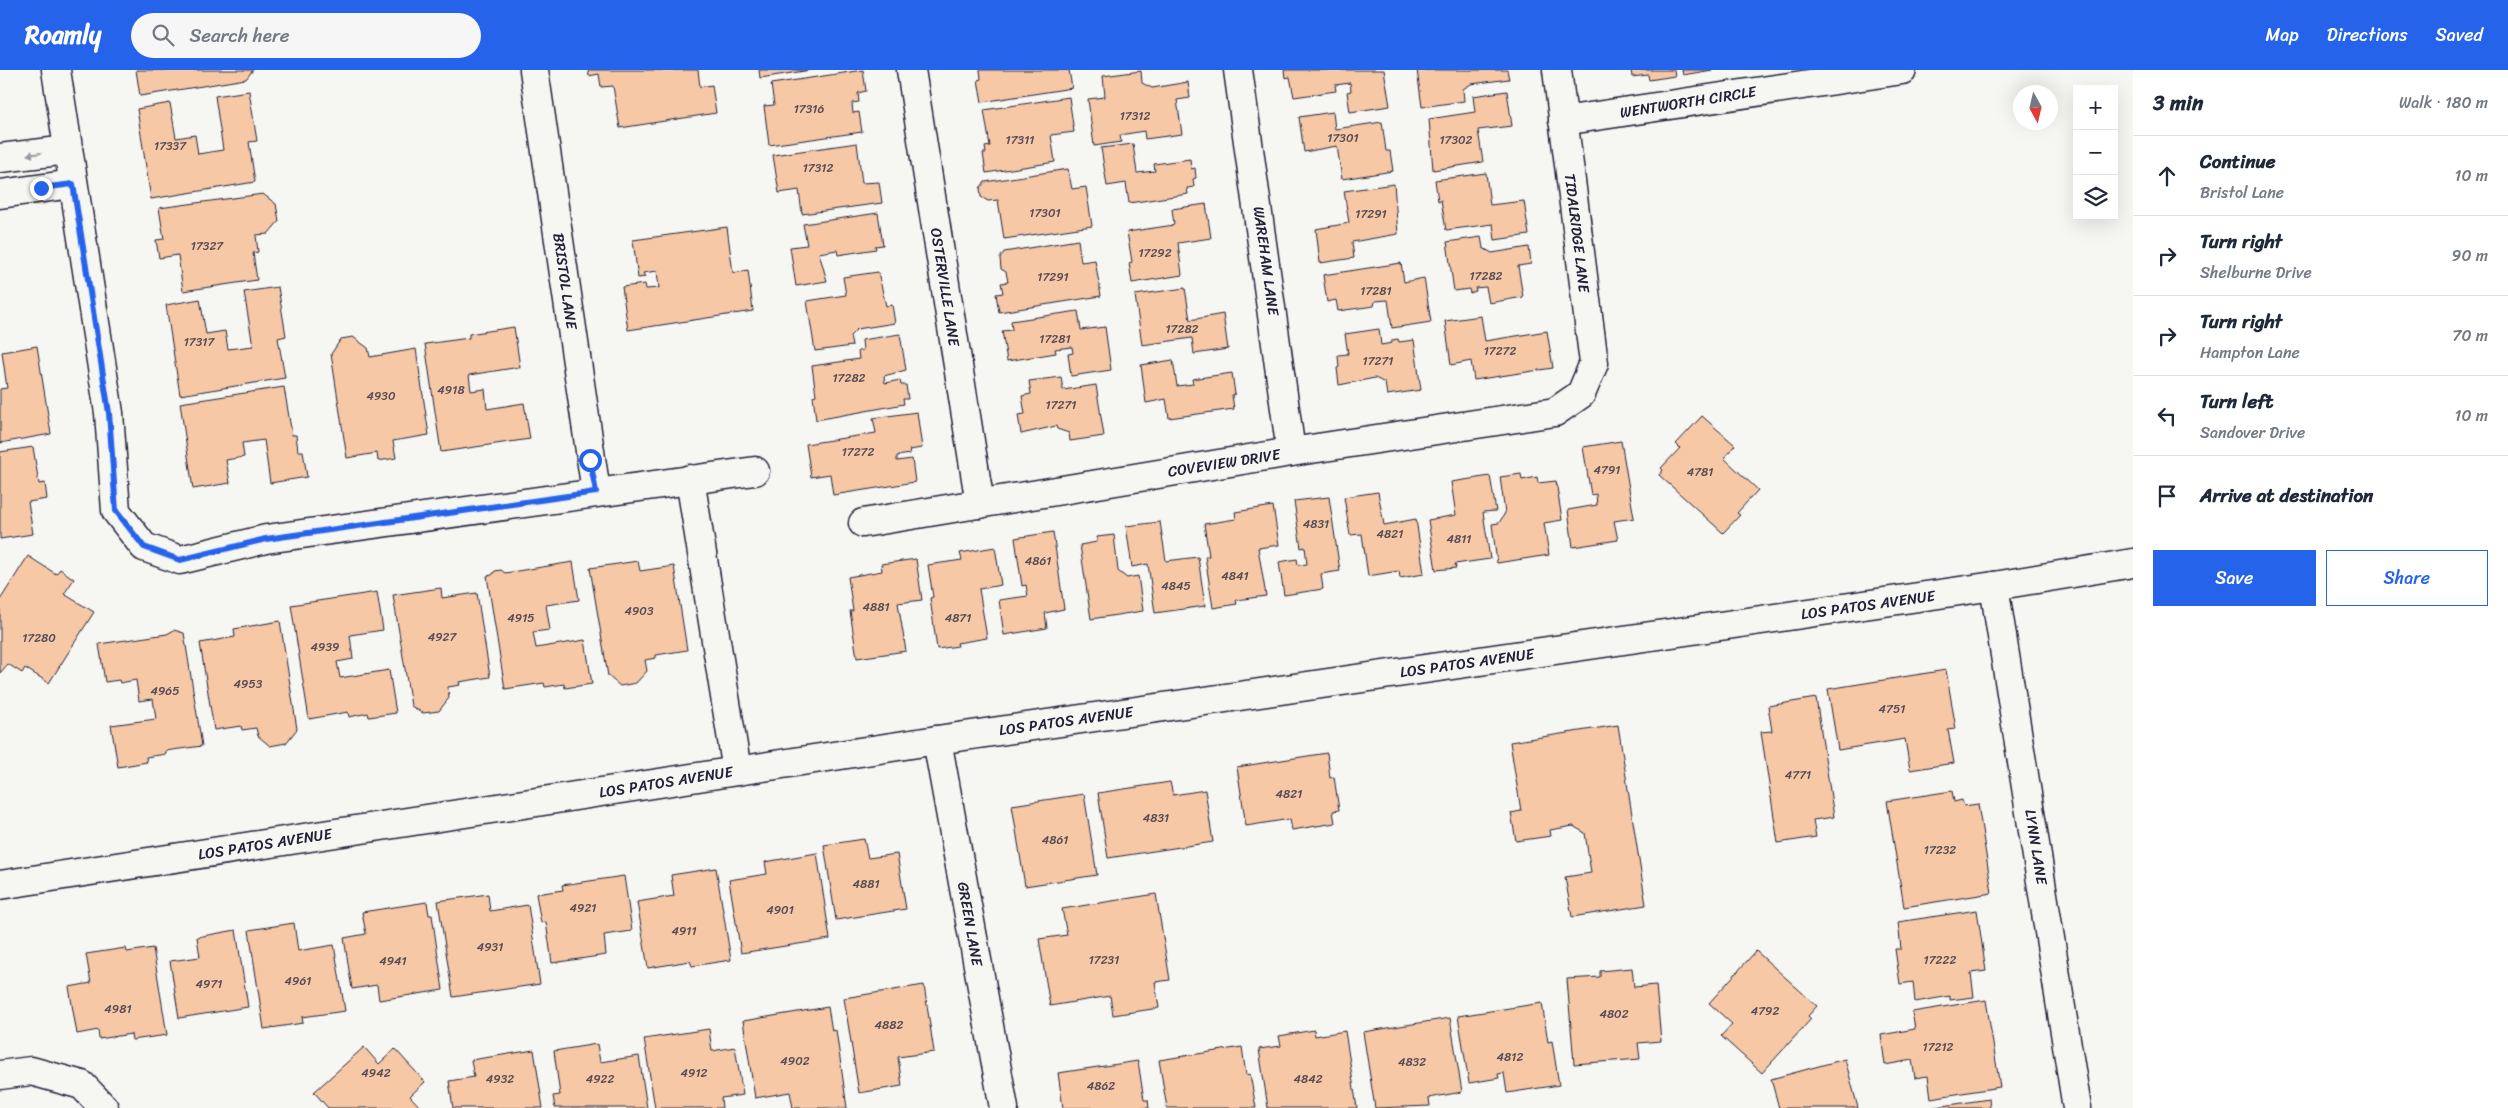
<!DOCTYPE html>
<meta charset="utf-8">
<style>
:root{--surface:#fff;--page:#f6f6f7;--text:#1f2937;--muted:#747a83;--line:#e0e1e3;--accent:#2563eb}
body{margin:0;font-family:Sriracha,sans-serif;background:var(--page);color:var(--text)}
.controls{position:absolute;right:15px;top:15px;display:grid;overflow:hidden;border-radius:0px;box-shadow:0 5px 20px #0002}
.controls button{width:45px;height:45px;display:grid;place-items:center;padding:0;border:0;border-bottom:1px solid var(--line);background:var(--surface);color:var(--text);font:25px sans-serif}
.compass{position:absolute;left:2013px;top:15px;width:45px;height:45px;border-radius:50%;background:var(--surface);box-shadow:0 5px 20px #0002;rotate:172deg}
.stop{position:absolute;width:15px;height:15px;margin:-11px;border:4px solid #2563eb;border-radius:50%;background:#fff}
.stop.end{background:#2563eb;border-color:#fff;box-shadow:0 1px 5px #0008}
.list{margin:0;padding:0;list-style:none}
h2{display:flex;justify-content:space-between;align-items:center;height:65px;margin:0;padding:0 20px;font-size:21px}
h2 small{font-size:16px;font-weight:400;color:var(--muted)}
.list li{display:grid;grid-template-columns:32px 1fr auto;gap:15px;align-items:center;box-sizing:border-box;height:80px;padding:0 20px;border-top:1px solid var(--line)}
.list b{display:block;font-size:19px;white-space:nowrap}
.list p{margin:0;font-size:16px;white-space:nowrap;color:var(--muted)}
.list em{font-size:16px;font-style:normal;color:var(--muted)}
.actions{display:flex;gap:10px;padding:15px 20px}
.actions a{flex:1;padding:11px 0;border:1px solid var(--accent);border-radius:0px;text-align:center;font-size:18px;color:var(--accent)}
.actions .main{background:var(--accent);color:#fff}
.icon{flex:none;width:28px;height:28px;fill:none;stroke:currentColor;stroke-width:2;stroke-linecap:round;stroke-linejoin:round}
.map{position:relative;flex:none;width:2133px;height:1038px;overflow:hidden}
header{display:flex;align-items:center;gap:30px;box-sizing:border-box;height:70px;padding:0 25px;background:var(--accent);color:#fff}
header strong{font-size:24px}
nav{display:flex;gap:28px;margin-inline-start:auto;font-size:18px}
.search{width:350px;height:45px;background:var(--page);display:flex;align-items:center;gap:12px;box-sizing:border-box;padding:0 18px;border-radius:28px;color:var(--muted);font-size:19px}
main{display:flex}
aside{flex:1;background:var(--surface)}
.map>svg:first-child{display:block}
.building{fill:#f6c8a5;stroke:#22223b}
.lines{fill:none;stroke-linecap:round;stroke-linejoin:round}
.minor-casing{stroke:#22223b;stroke-width:31}
.minor{stroke:#f6f6f2;stroke-width:28}
.oneway{fill:#9797a0}
.route{stroke:#2563eb;stroke-width:6}
.labels{text-anchor:middle;stroke-width:4;stroke-linejoin:round;paint-order:stroke}
.number-label{font-size:12px;fill:#574c56}
.street-label{font-size:15px;fill:#22223b;stroke:#f6f6f2}
</style>
<header>
<strong>Roamly</strong>
<div class="search"><svg class="icon" aria-label="search" viewBox="0 0 24 24"><circle cx="10" cy="10" r="6"/><path d="M15 15l6 6"/></svg>Search here</div>
<nav><a>Map</a><a>Directions</a><a>Saved</a></nav>
</header>
<main>
<div class="map">
<svg width="2133" height="1038" viewBox="0 0 2133 1038">
<rect width="100%" height="100%" fill="#f6f6f2"/>
<filter id="ink" filterUnits="userSpaceOnUse"><feTurbulence type="fractalNoise" baseFrequency=".02" numOctaves="2"/><feDisplacementMap in="SourceGraphic" scale="10" xChannelSelector="R" yChannelSelector="G"/><feConvolveMatrix kernelMatrix="1 2 1 2 8 2 1 2 1" color-interpolation-filters="sRGB"/></filter>
<g filter="url(#ink)">
<g class="building">
<path d="M136 0H253L246 9 140 26Z"/>
<path d="M588 0H698L700 17 712 15 716 43 620 58 613 16 601 17 599 4 589 6Z"/>
<path d="M759 0H811L760 8Z"/>
<path d="M863 0 866 21 858 23 859 32 852 33 853 43 859 42 862 62 769 75 764 36 774 35 771 14Z"/>
<path d="M980 0H1069L1072 18 982 32 978 10 981 9Z"/>
<path d="M1284 0H1384L1390 36 1350 42 1347 22 1351 21 1350 13 1335 15 1336 21 1294 27 1290 7 1285 8Z"/>
<path d="M1417 0H1507L1509 9 1471 14 1463 19 1464 31 1422 37Z"/>
<path d="M1631 0H1674L1675 6 1649 10 1648 5 1632 7Z"/>
<path d="M1682 0H1712L1683 5Z"/>
<path d="M1141 1 1142 13 1152 18 1188 12 1190 28 1177 30 1182 64 1145 69 1144 61 1120 65 1121 72 1094 76 1088 29 1105 27 1103 6Z"/>
<path d="M249 21 257 71 249 72 255 112 151 129 137 39 170 33 176 68 195 65 198 84 223 80 215 26Z"/>
<path d="M1507 21 1512 56 1478 60 1483 92 1433 100 1429 49 1475 42 1473 26Z"/>
<path d="M1069 27 1074 62 1051 65 1055 92 986 103 983 83H986L985 77 990 76 984 40Z"/>
<path d="M1333 42 1335 59 1382 52 1386 81H1390L1393 101 1342 109 1337 76 1304 82 1299 47Z"/>
<path d="M857 73 862 113 879 112 882 133 802 144 799 120 779 123 773 85Z"/>
<path d="M1133 74 1137 103 1155 101 1154 94 1190 89 1191 99 1195 98 1196 108 1193 109 1194 117 1187 118 1188 124 1129 133 1126 113 1107 116 1101 78Z"/>
<path d="M1068 99 1072 119 1086 117 1092 156 1004 169 998 130 988 131 981 127 980 118 985 112Z"/>
<path d="M1486 103 1490 135 1524 131 1529 165 1495 170 1493 154 1446 160 1441 130 1438 131 1435 110Z"/>
<path d="M1394 114 1398 164 1352 172 1354 188 1320 193 1316 159 1349 153 1344 121Z"/>
<path d="M263 124 276 134 279 151 268 164 256 165 258 182 253 183 257 210 183 221 178 185 159 188 156 170 164 169 159 138Z"/>
<path d="M1206 134 1211 168 1178 173 1182 205 1132 213 1129 193 1132 192 1127 162 1174 155 1172 139Z"/>
<path d="M878 143 883 175 875 176 876 179 838 185 837 180 819 183 827 211 796 216 790 177 807 175 803 154Z"/>
<path d="M727 157 733 203 748 200 753 241 628 260 622 217 645 214 646 219 659 218 657 201 643 203 645 207 638 208 633 170Z"/>
<path d="M1481 167 1483 178 1492 183 1529 177 1531 194 1518 196 1523 227 1489 233 1486 217 1475 218 1476 221 1470 223 1469 219 1454 221 1447 172Z"/>
<path d="M1078 170 1081 192 1095 190 1101 226 999 242 996 224 1003 223 1001 213 1008 212 1006 202 1001 199 1000 188 1004 182Z"/>
<path d="M1401 193 1404 212 1424 208 1431 252 1392 258 1388 230 1375 231 1374 236 1338 241 1336 230 1327 232 1323 205Z"/>
<path d="M878 202 886 236 892 235 895 253 857 259 850 266 852 276 815 281 807 231 846 225 843 207Z"/>
<path d="M278 217 286 266 278 268 285 308 180 325 166 235 200 229 206 264 225 261 228 279 253 276 244 222Z"/>
<path d="M1185 218 1190 250 1223 244 1228 279 1194 284 1192 268 1142 275 1135 225Z"/>
<path d="M1078 241 1081 260 1105 257 1111 300 1071 306 1068 284 1073 283 1072 277 1055 279 1056 283 1007 291 1002 261 1012 260 1011 251Z"/>
<path d="M1481 246 1485 271 1547 261 1553 298 1474 310 1471 291 1451 295 1445 251Z"/>
<path d="M514 257 520 297 469 305 471 321 485 319 487 339 524 333 530 369 441 382 425 274 469 268V264Z"/>
<path d="M1379 259 1381 275 1392 273V270L1398 269 1399 272 1414 270 1421 320 1387 325 1385 313 1375 308 1339 315 1337 298 1339 297 1338 285 1348 284 1345 264Z"/>
<path d="M900 264 906 300 884 306 885 313 900 310 901 315H906L908 329H903L904 334 816 350 813 326 816 325 812 296 859 289 858 281 863 280 862 270Z"/>
<path d="M353 267 368 278 370 287 416 279 429 365 393 371 396 388 378 391 377 383 347 388 331 284 341 269Z"/>
<path d="M37 276 51 364 0 373V319L7 318 2 282Z"/>
<path d="M1173 290 1177 316 1193 314 1192 309 1232 303 1235 324 1232 325 1234 339 1169 348 1166 329 1146 333 1141 295Z"/>
<path d="M1061 307 1063 320 1096 315 1104 366 1070 371 1069 363 1057 359 1056 356 1021 364 1018 345 1025 344 1022 326 1031 324 1029 311Z"/>
<path d="M284 317 292 365H296L298 381H303L307 407 270 413 264 370 242 373 244 387 226 390 230 413 193 419 180 333Z"/>
<path d="M917 342 922 378 909 380 910 384 897 386V391L912 389 915 412 833 425 830 404 811 407 806 374 876 363 873 348Z"/>
<path d="M1702 346 1735 375 1724 388 1758 420 1737 443 1740 445 1723 463 1659 405 1663 400 1661 398 1680 378 1676 374Z"/>
<path d="M1621 371 1634 448 1614 451 1618 470 1573 477 1568 440 1597 435 1596 424 1591 425 1583 377Z"/>
<path d="M33 377 39 414 45 413 47 429 28 432 33 464 0 469V382Z"/>
<path d="M1521 404 1522 410 1537 407 1538 413 1556 411 1562 450 1544 453 1549 485 1497 493 1492 454 1499 453 1505 443 1500 407Z"/>
<path d="M1490 406 1496 441 1483 442 1490 489 1455 494 1456 498 1436 500 1428 450 1456 445 1451 412Z"/>
<path d="M1378 422 1384 455 1416 449 1424 504 1400 508 1399 501 1368 506 1362 464 1350 465 1344 427Z"/>
<path d="M1329 427 1340 501 1321 504 1323 519 1284 525 1279 492 1297 489 1298 495 1307 494 1305 477 1301 478 1294 431Z"/>
<path d="M1273 436 1279 475 1258 478 1266 526 1236 530 1237 534 1213 538 1205 486H1209L1204 454 1236 449 1235 442Z"/>
<path d="M1160 452 1166 491 1198 487 1205 536 1155 543 1148 494 1132 497 1126 456Z"/>
<path d="M1053 462 1064 539 1045 543 1047 558 1004 565 999 530 1028 526 1026 515 1022 516 1015 468Z"/>
<path d="M1114 465 1118 501 1127 508 1138 506 1143 541 1091 549 1080 475 1097 472V467Z"/>
<path d="M995 477 1001 515 979 519 987 568 957 573 958 576 937 579 930 528 933 527 928 495 962 490 960 483Z"/>
<path d="M28 486 56 504 60 499 74 509 64 524 94 542 49 613 25 598 22 603 8 594 0 603V530Z"/>
<path d="M916 489 922 530 898 533 906 581 857 588 850 541H853L848 507 882 501 881 494Z"/>
<path d="M638 491 640 501 674 496 687 580 656 585V588L645 590 647 601 636 613 620 616 608 606 590 498Z"/>
<path d="M573 492 579 530 546 535 550 560 533 562 536 578 585 570 592 614 565 618 564 614 545 617 544 613 505 619 487 506 492 505 495 501 501 500 505 503Z"/>
<path d="M441 518 442 528 477 523 490 607 459 612 460 615 448 617 449 628 439 641 423 643 411 636 393 525Z"/>
<path d="M377 522 383 560 350 565 353 589 337 592 340 608 389 600 396 643 369 647 368 643 349 647 348 642 309 649 291 535Z"/>
<path d="M280 551 297 659 286 673 270 676 258 666 256 658 242 660 241 656 214 660 200 573 235 567 234 559Z"/>
<path d="M174 560 184 563 202 676 165 681 166 684 146 687 147 692 118 697 111 655 156 649 153 629 139 631 136 610 120 613 119 610 105 612 99 574 167 564Z"/>
<path d="M1946 600 1956 659 1948 660 1954 693 1910 700 1905 669 1838 680 1828 619Z"/>
<path d="M1816 628 1834 747 1813 750 1816 767 1778 773 1761 662 1772 661 1768 636Z"/>
<path d="M1618 655 1646 835 1572 847 1565 807 1591 803 1585 763 1573 756 1550 760 1551 766 1516 771 1511 743 1521 741 1510 672Z"/>
<path d="M1327 683 1330 708 1334 707 1339 740 1333 741 1335 753 1292 760 1290 749 1246 756 1237 697Z"/>
<path d="M1170 712 1173 725 1205 720 1213 772 1108 788 1098 723Z"/>
<path d="M1952 721 1954 732 1962 730 1964 736 1978 734 1992 823 1904 837 1887 731Z"/>
<path d="M1084 724 1097 805 1025 816 1012 735Z"/>
<path d="M864 769 868 788 897 784 906 839 836 850 824 775Z"/>
<path d="M817 783 830 869 741 883 729 810 767 804 765 792Z"/>
<path d="M716 798 731 890 692 896 690 891 648 898 637 832 674 826 671 805Z"/>
<path d="M624 806 632 861 604 865 606 885 552 893 546 852 541 853 536 824 563 820 562 815Z"/>
<path d="M488 824 490 841 528 835 540 914 453 927 438 831Z"/>
<path d="M1156 824 1170 910 1155 912 1159 938 1113 945 1110 926 1050 936 1039 869 1067 865 1062 839Z"/>
<path d="M427 832 429 845H432L443 920 379 930 377 915 352 919 344 868 366 864 362 842Z"/>
<path d="M1977 840 1986 901 1971 903 1974 927 1950 930V926L1915 932 1913 912 1900 914 1895 879H1901L1898 852Z"/>
<path d="M294 853 298 881 334 875 345 941 302 947 303 953 264 959 249 860Z"/>
<path d="M236 860 248 937 179 948 170 891 200 887 197 867Z"/>
<path d="M126 878 127 882 153 878 167 965 132 970 131 964 99 969 98 960 77 964 69 917 91 913 86 884Z"/>
<path d="M1756 881 1817 936 1808 946 1811 949 1762 1003 1721 966 1732 954 1709 933Z"/>
<path d="M1632 898 1634 917 1656 915 1661 971 1638 973 1640 989 1574 994 1567 909 1600 907V901Z"/>
<path d="M924 915 934 982 898 987 902 1016 859 1023 844 928Z"/>
<path d="M1986 930 2000 1017 1931 1028 1928 1006 1915 1008 1912 990 1885 995 1881 965 1915 959 1912 942Z"/>
<path d="M1542 933 1548 972 1552 971 1559 1015 1507 1023 1504 1003 1498 1004 1499 1008 1469 1013 1458 946Z"/>
<path d="M828 937 832 961 836 960 847 1038H793L790 1022 755 1028 743 951Z"/>
<path d="M1450 948 1462 1022 1429 1028 1430 1036 1375 1038 1363 962Z"/>
<path d="M709 959 712 981 735 977 743 1025 721 1028 722 1038H655L644 969Z"/>
<path d="M1314 960 1315 966 1345 961 1357 1038H1268L1259 979 1281 976 1279 966Z"/>
<path d="M597 974 600 992 639 986 647 1038H555L553 1026 560 1025 554 981Z"/>
<path d="M364 977 379 994 395 979 425 1012 410 1026 421 1038H328L314 1022Z"/>
<path d="M1242 977 1246 1005 1250 1004 1256 1038H1167L1159 990Z"/>
<path d="M534 980 543 1038H453L449 1011 474 1007 471 990Z"/>
<path d="M1845 989 1858 1038H1779L1771 1009Z"/>
<path d="M1138 991 1144 1030H1148L1149 1038H1063L1058 1003Z"/>
<path d="M1989 1029 1990 1038H1929Z"/>
</g>
<g class="lines">
<defs>
<g id="minor">
<path d="M56 0 109 343 116 441 144 477 180 490 266 469 755 401"/>
<path d="M534 0 596 422"/>
<path d="M911 0 980 434"/>
<path d="M1238 0 1291 382"/>
<path d="M1563 51 1902 0"/>
<path d="M0 88 68 80"/>
<path d="M0 124 73 114"/>
<path d="M690 409 737 701"/>
<path d="M863 453 1291 382 1555 342 1581 324 1594 293 1557 0"/>
<path d="M1994 516 2077 1038"/>
<path d="M937 670 1004 1038"/>
<path d="M0 815 937 670 1994 516 2133 493"/>
<path d="M0 1005 31 1001 82 1015 104 1038"/>
</g>
</defs>
<use href="#minor" class="minor-casing"/>
<use href="#minor" class="minor"/>
</g>
<defs><path id="oneway-solid" d="M-6-.8H1V-3.2L6.5 0L1 3.2V.8H-6Z" transform="scale(1.25)"/></defs>
<use class="oneway" href="#oneway-solid" transform="translate(34 84) rotate(173)"/>
</g>
<g class="lines" filter="url(#ink)">
<path class="route" d="M41 118 73 114 109 343 116 441 144 477 180 490 266 469 596 422 590 390"/>
</g>
<g class="labels">
<g class="number-label">
<text x="809" y="43">17316</text>
<text x="1135" y="50">17312</text>
<text x="1343" y="72">17301</text>
<text x="1020" y="74">17311</text>
<text x="1456" y="74">17302</text>
<text x="170" y="80">17337</text>
<text x="818" y="102">17312</text>
<text x="1045" y="147">17301</text>
<text x="1371" y="148">17291</text>
<text x="207" y="180">17327</text>
<text x="1155" y="187">17292</text>
<text x="1486" y="210">17282</text>
<text x="1053" y="211">17291</text>
<text x="1376" y="225">17281</text>
<text x="1182" y="263">17282</text>
<text x="1055" y="273">17281</text>
<text x="199" y="276">17317</text>
<text x="1500" y="285">17272</text>
<text x="1378" y="295">17271</text>
<text x="849" y="312">17282</text>
<text x="451" y="324">4918</text>
<text x="381" y="330">4930</text>
<text x="1061" y="339">17271</text>
<text x="858" y="386">17272</text>
<text x="1607" y="404">4791</text>
<text x="1700" y="406">4781</text>
<text x="1316" y="458">4831</text>
<text x="1390" y="468">4821</text>
<text x="1459" y="473">4811</text>
<text x="1038" y="495">4861</text>
<text x="1235" y="510">4841</text>
<text x="1176" y="520">4845</text>
<text x="876" y="541">4881</text>
<text x="639" y="545">4903</text>
<text x="521" y="552">4915</text>
<text x="958" y="552">4871</text>
<text x="442" y="571">4927</text>
<text x="39" y="572">17280</text>
<text x="325" y="581">4939</text>
<text x="248" y="618">4953</text>
<text x="165" y="625">4965</text>
<text x="1892" y="643">4751</text>
<text x="1798" y="709">4771</text>
<text x="1289" y="728">4821</text>
<text x="1156" y="752">4831</text>
<text x="1055" y="774">4861</text>
<text x="1940" y="784">17232</text>
<text x="866" y="818">4881</text>
<text x="583" y="842">4921</text>
<text x="780" y="844">4901</text>
<text x="684" y="865">4911</text>
<text x="490" y="881">4931</text>
<text x="1104" y="894">17231</text>
<text x="1940" y="894">17222</text>
<text x="393" y="895">4941</text>
<text x="298" y="915">4961</text>
<text x="209" y="918">4971</text>
<text x="118" y="943">4981</text>
<text x="1765" y="945">4792</text>
<text x="1614" y="948">4802</text>
<text x="889" y="959">4882</text>
<text x="1938" y="981">17212</text>
<text x="1510" y="991">4812</text>
<text x="795" y="995">4902</text>
<text x="1412" y="996">4832</text>
<text x="376" y="1007">4942</text>
<text x="694" y="1007">4912</text>
<text x="500" y="1013">4932</text>
<text x="600" y="1013">4922</text>
<text x="1308" y="1013">4842</text>
<text x="1101" y="1020">4862</text>
</g>
<g class="street-label">
<text transform="translate(1688 32) rotate(-9)" y="5">WENTWORTH CIRCLE</text>
<text transform="translate(1577 163) rotate(83)" y="5">TIDALRIDGE LANE</text>
<text transform="translate(1266 191) rotate(82)" y="5">WAREHAM LANE</text>
<text transform="translate(565 211) rotate(82)" y="5">BRISTOL LANE</text>
<text transform="translate(945 217) rotate(81)" y="5">OSTERVILLE LANE</text>
<text transform="translate(1224 393) rotate(-9)" y="5">COVEVIEW DRIVE</text>
<text transform="translate(1868 535) rotate(-8)" y="5">LOS PATOS AVENUE</text>
<text transform="translate(1467 593) rotate(-8)" y="5">LOS PATOS AVENUE</text>
<text transform="translate(1066 651) rotate(-8)" y="5">LOS PATOS AVENUE</text>
<text transform="translate(666 712) rotate(-9)" y="5">LOS PATOS AVENUE</text>
<text transform="translate(265 774) rotate(-9)" y="5">LOS PATOS AVENUE</text>
<text transform="translate(2036 777) rotate(81)" y="5">LYNN LANE</text>
<text transform="translate(970 854) rotate(80)" y="5">GREEN LANE</text>
</g>
</g>
</svg>
<div class="controls">
<button>+</button>
<button>−</button>
<button><svg class="icon" aria-label="layers" viewBox="0 0 24 24"><path d="M12 4l9 5-9 5-9-5zM3 14l9 5 9-5"/></svg></button>
</div>
<svg class="compass" viewBox="-18 -18 36 36"><path d="M0-13l5 13h-10z" fill="#e53935"/><path d="M0 13l5-13h-10z" fill="#747a83"/></svg>
<div class="stop" style="left:590px;top:390px"></div>
<div class="stop end" style="left:41px;top:118px"></div>
</div>
<aside>
<h2>3 min<small>Walk · 180 m</small></h2>
<ul class="list">
<li><svg class="icon" aria-label="ahead" viewBox="0 0 24 24"><path d="M12 20V5M6 11l6-6 6 6"/></svg><div><b>Continue</b><p>Bristol Lane</p></div><em>10 m</em></li>
<li><svg class="icon" aria-label="right" viewBox="0 0 24 24"><path d="M7 20v-9h11M14 6l5 5-5 5"/></svg><div><b>Turn right</b><p>Shelburne Drive</p></div><em>90 m</em></li>
<li><svg class="icon" aria-label="right" viewBox="0 0 24 24"><path d="M7 20v-9h11M14 6l5 5-5 5"/></svg><div><b>Turn right</b><p>Hampton Lane</p></div><em>70 m</em></li>
<li><svg class="icon" aria-label="left" viewBox="0 0 24 24"><path d="M17 20v-9H6M10 6l-5 5 5 5"/></svg><div><b>Turn left</b><p>Sandover Drive</p></div><em>10 m</em></li>
<li><svg class="icon" aria-label="arrive" viewBox="0 0 24 24"><path d="M6 21V4h12l-3 4 3 4H6"/></svg><div><b>Arrive at destination</b></div></li>
</ul>
<div class="actions"><a class="main">Save</a><a>Share</a></div>
</aside>
</main>
